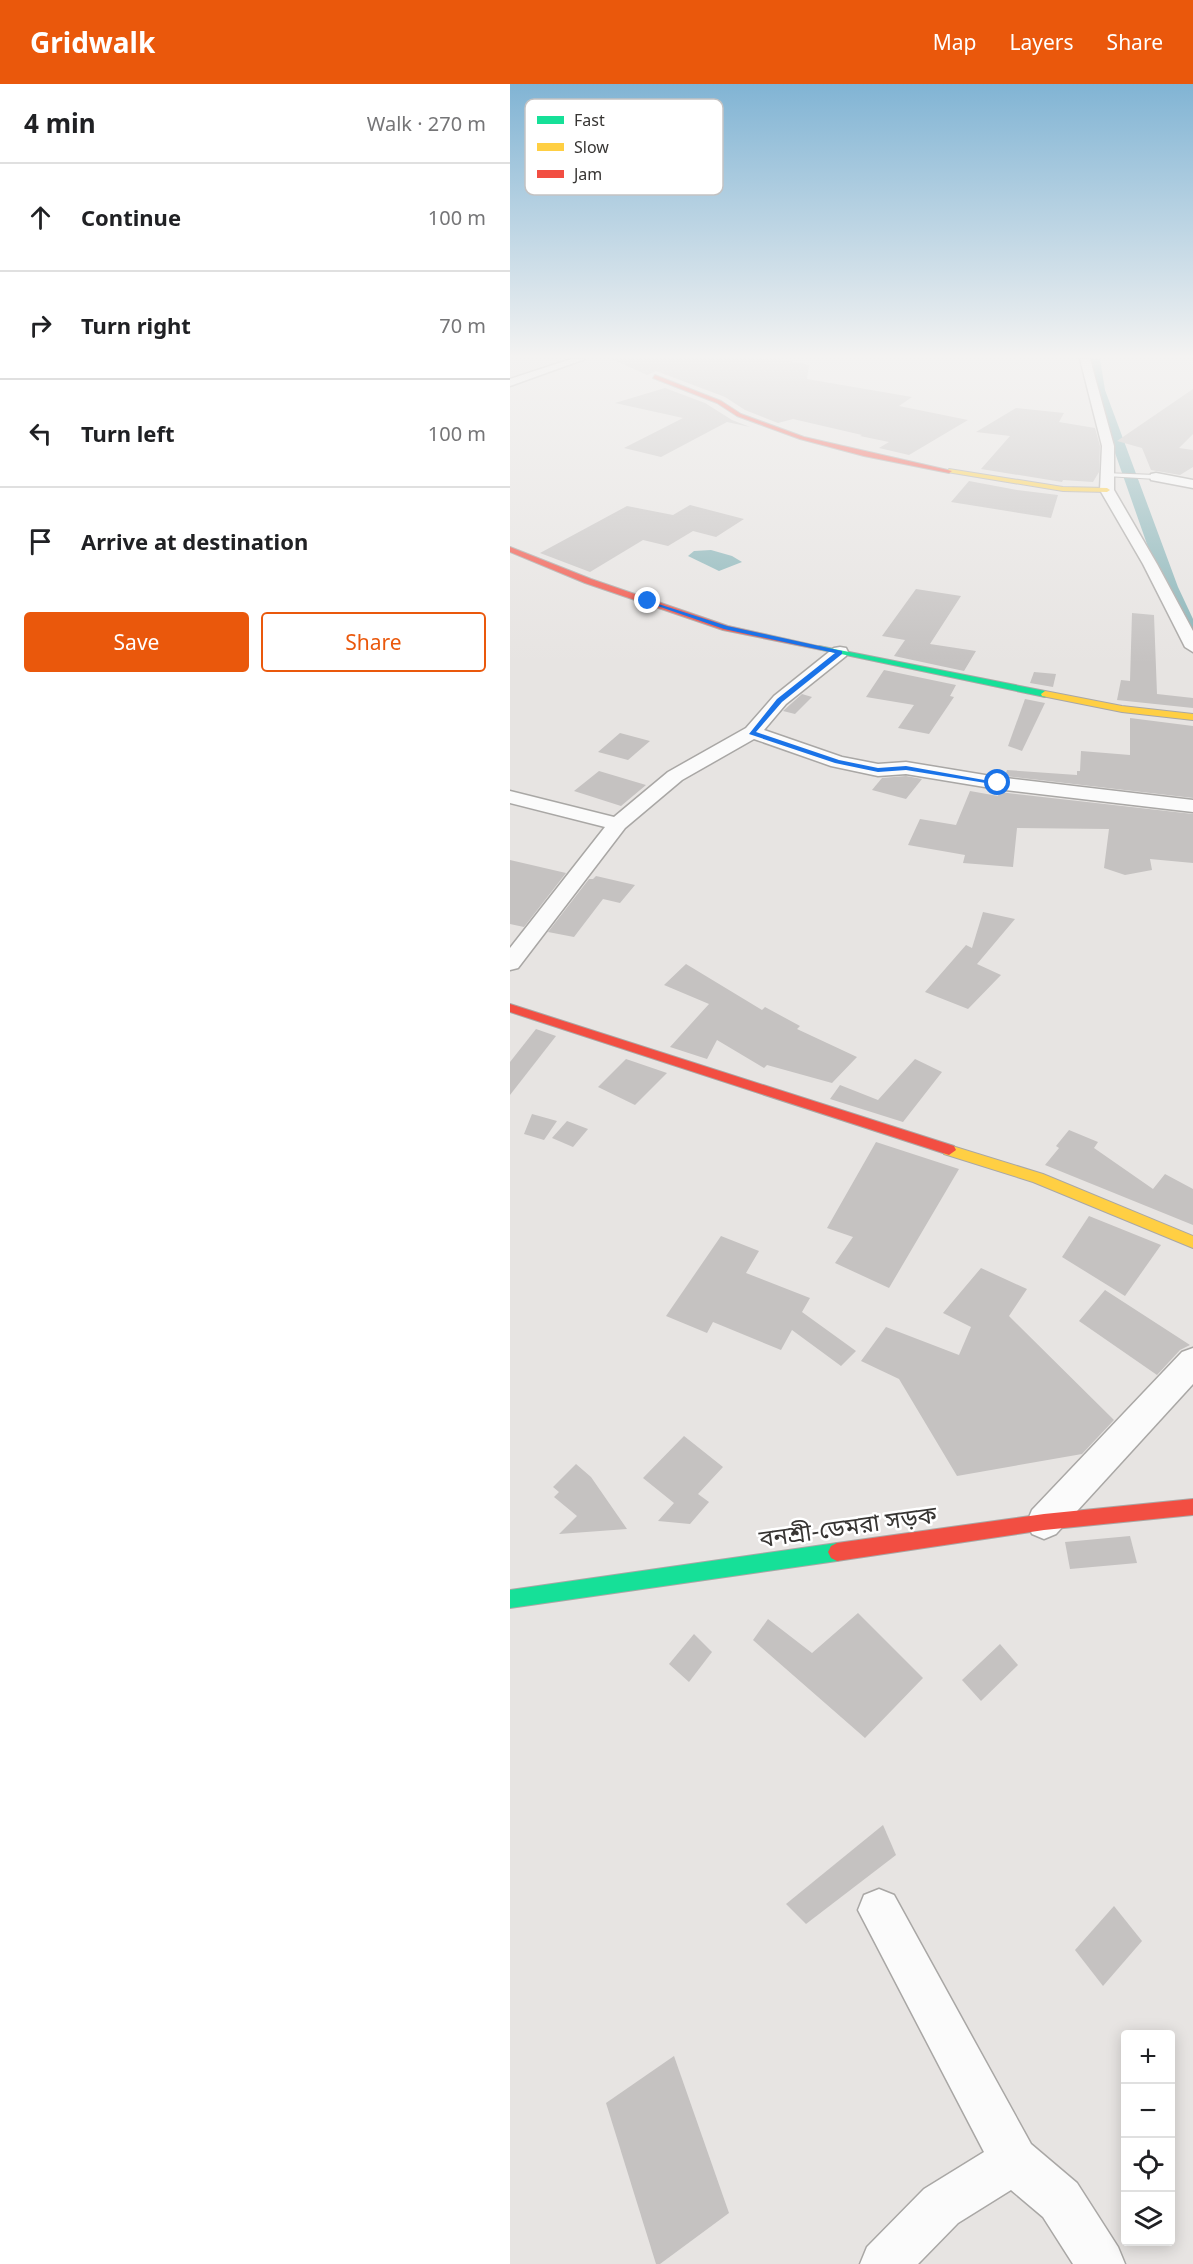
<!DOCTYPE html>
<meta charset="utf-8">
<style>
:root{--surface:#fff;--page:#f2f2f2;--text:#202124;--muted:#757577;--line:#e0e0e0;--accent:#ea580c}
body{margin:0;font-family:"Noto Sans","Noto Sans Bengali",sans-serif;background:var(--page);color:var(--text)}
.controls{position:absolute;right:18px;bottom:18px;display:grid;overflow:hidden;border-radius:6px;box-shadow:0 3px 15px #0003}
.controls button{width:54px;height:54px;display:grid;place-items:center;padding:0;border:0;border-bottom:2px solid var(--line);background:var(--surface);color:var(--text);font:30px sans-serif}
.stop{position:absolute;width:18px;height:18px;margin:-14px;border:4px solid #1a73e8;border-radius:50%;background:#fff}
.stop.end{background:#1a73e8;border-color:#fff;box-shadow:0 2px 6px #0008}
.list{margin:0;padding:0;list-style:none}
h2{display:flex;justify-content:space-between;align-items:center;height:78px;margin:0;padding:0 24px;font-size:26px}
h2 small{font-size:20px;font-weight:400;color:var(--muted)}
.list li{display:grid;grid-template-columns:39px 1fr auto;gap:18px;align-items:center;box-sizing:border-box;height:108px;padding:0 24px;border-top:2px solid var(--line)}
.list b{display:block;font-size:22px;white-space:nowrap}
.list em{font-size:20px;font-style:normal;color:var(--muted)}
.actions{display:flex;gap:12px;padding:18px 24px}
.actions a{flex:1;padding:14px 0;border:2px solid var(--accent);border-radius:6px;text-align:center;font-size:21px;color:var(--accent)}
.actions .main{background:var(--accent);color:#fff}
.icon{flex:none;width:33px;height:33px;fill:none;stroke:currentColor;stroke-width:2;stroke-linecap:round;stroke-linejoin:round}
.map{position:relative;flex:none;width:683px;height:2180px;overflow:hidden}
header{display:flex;align-items:center;gap:36px;box-sizing:border-box;height:84px;padding:0 30px;background:var(--accent);color:#fff}
header strong{font-size:28px}
nav{display:flex;gap:33px;margin-inline-start:auto;font-size:21px}
main{display:flex}
aside{flex:1;background:var(--surface)}
.map>svg:first-child{display:block}
.water{fill:#86b3b7}
.lines{fill:none;stroke-linecap:round;stroke-linejoin:round}
.canal{fill:#86b3b7;fill-rule:evenodd}
.building{fill:#c5c2c1}
.lane-casing{stroke:#a9a7a5;stroke-width:2}
.street-casing{stroke:#a9a7a5;stroke-width:3}
.fast-casing{stroke:#a9a7a5;stroke-width:2}
.slow-casing{stroke:#a9a7a5;stroke-width:2}
.jam-casing{stroke:#a9a7a5;stroke-width:2}
.lane{fill:#fbfbfb;fill-rule:evenodd}
.street{fill:#fbfbfb;fill-rule:evenodd}
.fast{fill:#16e098;fill-rule:evenodd}
.slow{fill:#ffcf43;fill-rule:evenodd}
.jam{fill:#f24e42;fill-rule:evenodd}
.route{fill:#1a73e8}
.labels{text-anchor:middle;stroke-width:5;stroke-linejoin:round;paint-order:stroke}
.near-street-label{font-size:24px;fill:#373533;stroke:#fff}
.key{fill:#fff;stroke:#c3c2c2;stroke-width:1.5}
.key-label{font-size:16px;fill:#373533}
</style>
<header>
<strong>Gridwalk</strong>
<nav><a>Map</a><a>Layers</a><a>Share</a></nav>
</header>
<main>
<aside>
<h2>4 min<small>Walk · 270 m</small></h2>
<ul class="list">
<li><svg class="icon" aria-label="ahead" viewBox="0 0 24 24"><path d="M12 20V5M6 11l6-6 6 6"/></svg><div><b>Continue</b></div><em>100 m</em></li>
<li><svg class="icon" aria-label="right" viewBox="0 0 24 24"><path d="M7 20v-9h11M14 6l5 5-5 5"/></svg><div><b>Turn right</b></div><em>70 m</em></li>
<li><svg class="icon" aria-label="left" viewBox="0 0 24 24"><path d="M17 20v-9H6M10 6l-5 5 5 5"/></svg><div><b>Turn left</b></div><em>100 m</em></li>
<li><svg class="icon" aria-label="arrive" viewBox="0 0 24 24"><path d="M6 21V4h12l-3 4 3 4H6"/></svg><div><b>Arrive at destination</b></div></li>
</ul>
<div class="actions"><a class="main">Save</a><a>Share</a></div>
</aside>
<div class="map">
<svg width="683" height="2180" viewBox="0 0 683 2180">
<rect width="100%" height="100%" fill="#e7e4e2"/>
<path class="water" d="M201 466 222 472 232 478 209 487 178 472 184 467Z"/>
<g class="lines">
<path class="canal" d="M578 275H590L595 306 668 503 683 535V558L677 557 674 553 652 503 583 306Z"/>
</g>
<g class="building">
<path d="M102 275H270L299 281 297 295 402 313 389 322 458 336 399 371 369 364 379 358 350 352 352 351 283 335 268 339 235 326 215 313 146 287 137 291Z"/>
<path d="M155 304 195 319 222 336 240 343 217 338 151 373 114 364 173 334 105 319Z"/>
<path d="M683 305V350L669 364 683 366V383L670 391 641 386 632 364 607 357Z"/>
<path d="M506 324 554 329 549 338 585 344 590 362 589 388 583 398 553 396 552 398 471 385 500 352 466 348Z"/>
<path d="M459 397 507 406 548 411 541 434 441 418Z"/>
<path d="M180 421 234 435 206 453 183 447 158 462 133 456 80 488 30 469 117 422 163 431Z"/>
<path d="M406 505 451 512 420 560 466 567 454 587 384 572 395 556 372 552Z"/>
<path d="M622 529 644 531 647 610 683 614V624L607 616 611 596 620 597Z"/>
<path d="M374 586 446 601 440 612 444 613 419 650 388 644 404 621 356 613Z"/>
<path d="M524 588 546 590 543 603 520 599Z"/>
<path d="M292 610 302 613 285 630 273 627Z"/>
<path d="M515 615 535 619 512 667 498 662Z"/>
<path d="M620 634 683 642V714L495 692 497 686 567 691V687H570L571 667 620 671Z"/>
<path d="M110 649 140 657 118 676 88 668Z"/>
<path d="M89 687 136 701 111 722 64 707Z"/>
<path d="M396 692 412 695 396 715 362 706 372 694Z"/>
<path d="M460 707 488 712 489 708 683 730V779L640 775 642 786 615 791 594 784 599 745 507 744 503 783 453 779 455 771 398 761 410 735 446 741Z"/>
<path d="M0 776 56 789 14 843 0 840Z"/>
<path d="M86 792 125 801 110 819 93 815 64 853 38 848 79 795H83Z"/>
<path d="M473 828 505 835 467 880 491 891 458 925 415 908 456 861 462 864Z"/>
<path d="M176 880 252 926 255 923 290 942 287 945 347 973 322 999 257 981 254 984 207 956 197 975 160 963 199 920 154 901Z"/>
<path d="M26 945 46 952 0 1011V978Z"/>
<path d="M116 975 157 989 125 1021 88 1003Z"/>
<path d="M405 975 432 988 393 1038 320 1015 330 1001 368 1016Z"/>
<path d="M22 1030 47 1037 34 1056 14 1050Z"/>
<path d="M57 1037 78 1045 63 1063 42 1054Z"/>
<path d="M559 1046 588 1058 584 1064 643 1105 655 1090 683 1105V1141L535 1081 549 1064 546 1062Z"/>
<path d="M366 1058 449 1085 379 1204 325 1179 343 1153 317 1144Z"/>
<path d="M579 1132 651 1161 615 1212 552 1173Z"/>
<path d="M211 1152 249 1167 236 1189 300 1214 292 1228 346 1267 331 1282 282 1246 271 1266 203 1238 197 1249 156 1232Z"/>
<path d="M471 1184 517 1205 499 1232 604 1336 572 1370 447 1392 389 1295 351 1277 376 1243 449 1271 461 1243 433 1229Z"/>
<path d="M595 1206 680 1261 670 1266 647 1291 569 1237Z"/>
<path d="M174 1352 213 1383 188 1410 199 1418 180 1440 148 1437 164 1419 133 1394Z"/>
<path d="M66 1380 81 1393 117 1445 49 1450 67 1432 44 1413 49 1408 43 1403Z"/>
<path d="M620 1452 627 1479 560 1485 555 1458Z"/>
<path d="M348 1529 413 1594 355 1654 243 1556 258 1535 302 1569Z"/>
<path d="M184 1550 202 1568 179 1598 159 1580Z"/>
<path d="M490 1560 508 1581 471 1617 452 1596Z"/>
<path d="M373 1741 386 1771 296 1840 276 1820Z"/>
<path d="M604 1822 632 1857 593 1902 565 1866Z"/>
<path d="M164 1972 219 2129 150 2180H146L96 2019Z"/>
</g>
<g class="lines">
<defs>
<path id="lane" d="M594 389 646 391 649 393 646 395 596 392Z"/>
<g id="street">
<path d="M61 275H75L0 302V295Z"/>
<path d="M570 275H580L604 362V406L647 480 683 547V568L675 563 633 480 590 406 592 362Z"/>
<path d="M646 389 683 396V404L641 396 640 393 641 390Z"/>
<path d="M330 563 336 564 338 568 336 572 276 620 254 646 332 673 368 680 396 678 487 693 683 716V728L487 705 396 690 368 692 321 682 244 655 172 696 115 744 8 884 0 886V864L95 743 0 719V707L104 733 158 688 236 644 264 612 324 564Z"/>
<path d="M683 1264V1300L546 1450 534 1455 522 1450 517 1438 522 1426 672 1268Z"/>
<path d="M369 1805 384 1811 521 2060 567 2099 608 2163 615 2180H563L533 2133 501 2106 448 2139 408 2180H350L357 2163 414 2105 474 2068 348 1826 354 1811Z"/>
</g>
<g id="fast">
<path d="M309 562 535 607 539 610 535 613 312 566 308 564Z"/>
<path d="M327 1459 333 1462 336 1468 333 1474 327 1477 0 1524V1506Z"/>
</g>
<g id="slow">
<path d="M439 385 553 403 597 404 600 406 597 408 553 407 437 388Z"/>
<path d="M535 607 612 622 683 630V636L612 628 532 612 531 610Z"/>
<path d="M439 1061 533 1090 683 1152V1164L523 1098 434 1070 432 1066Z"/>
</g>
<g id="jam">
<path d="M145 291 211 317 231 330 294 353 442 387 439 389 354 372 290 355 227 332 207 319 143 294Z"/>
<path d="M0 463 81 495 218 542 316 564 312 566 213 546 75 499 0 468Z"/>
<path d="M0 920 444 1062 446 1066 439 1071 0 928Z"/>
<path d="M683 1415V1431L534 1446 327 1477 321 1474 318 1468 321 1462 327 1459 534 1430Z"/>
</g>
</defs>
<use href="#lane" class="lane-casing"/>
<use href="#street" class="street-casing"/>
<use href="#fast" class="fast-casing"/>
<use href="#slow" class="slow-casing"/>
<use href="#jam" class="jam-casing"/>
<use href="#lane" class="lane"/>
<use href="#street" class="street"/>
<use href="#fast" class="fast"/>
<use href="#slow" class="slow"/>
<use href="#jam" class="jam"/>
</g>
<linearGradient id="sky" x2="0" y2="1"><stop stop-color="#81b4d4"/><stop offset="0.47" stop-color="#f4f3f2"/><stop offset="1" stop-color="#f4f3f2" stop-opacity="0"/></linearGradient>
<rect width="683" height="580" fill="url(#sky)"/>
<path class="route" d="M136 516 217 542 332 567V570L272 618 246 648 329 676 368 684 396 682 491 699 488 701 396 686 368 688 325 679 239 650 267 615 325 569 214 545 136 518Z"/>
<g class="labels">
<g class="near-street-label">
<text transform="translate(338 1443) rotate(-8)" y="8">বনশ্রী-ডেমরা সড়ক</text>
</g>
</g>
<rect x="15" y="15" width="198" height="96" rx="9" class="key"/>
<rect x="27" y="32" width="27" height="8" fill="#16e098"/>
<rect x="27" y="59" width="27" height="8" fill="#ffcf43"/>
<rect x="27" y="86" width="27" height="8" fill="#f24e42"/>
<g class="key-label">
<text x="64" y="42">Fast</text>
<text x="64" y="69">Slow</text>
<text x="64" y="96">Jam</text>
</g>
</svg>
<div class="controls">
<button>+</button>
<button>−</button>
<button><svg class="icon" aria-label="locate" viewBox="0 0 24 24"><circle cx="12" cy="12" r="6"/><path d="M12 2v4M12 18v4M2 12h4M18 12h4"/></svg></button>
<button><svg class="icon" aria-label="layers" viewBox="0 0 24 24"><path d="M12 4l9 5-9 5-9-5zM3 14l9 5 9-5"/></svg></button>
</div>
<div class="stop" style="left:488px;top:699px"></div>
<div class="stop end" style="left:138px;top:517px"></div>
</div>
</main>
